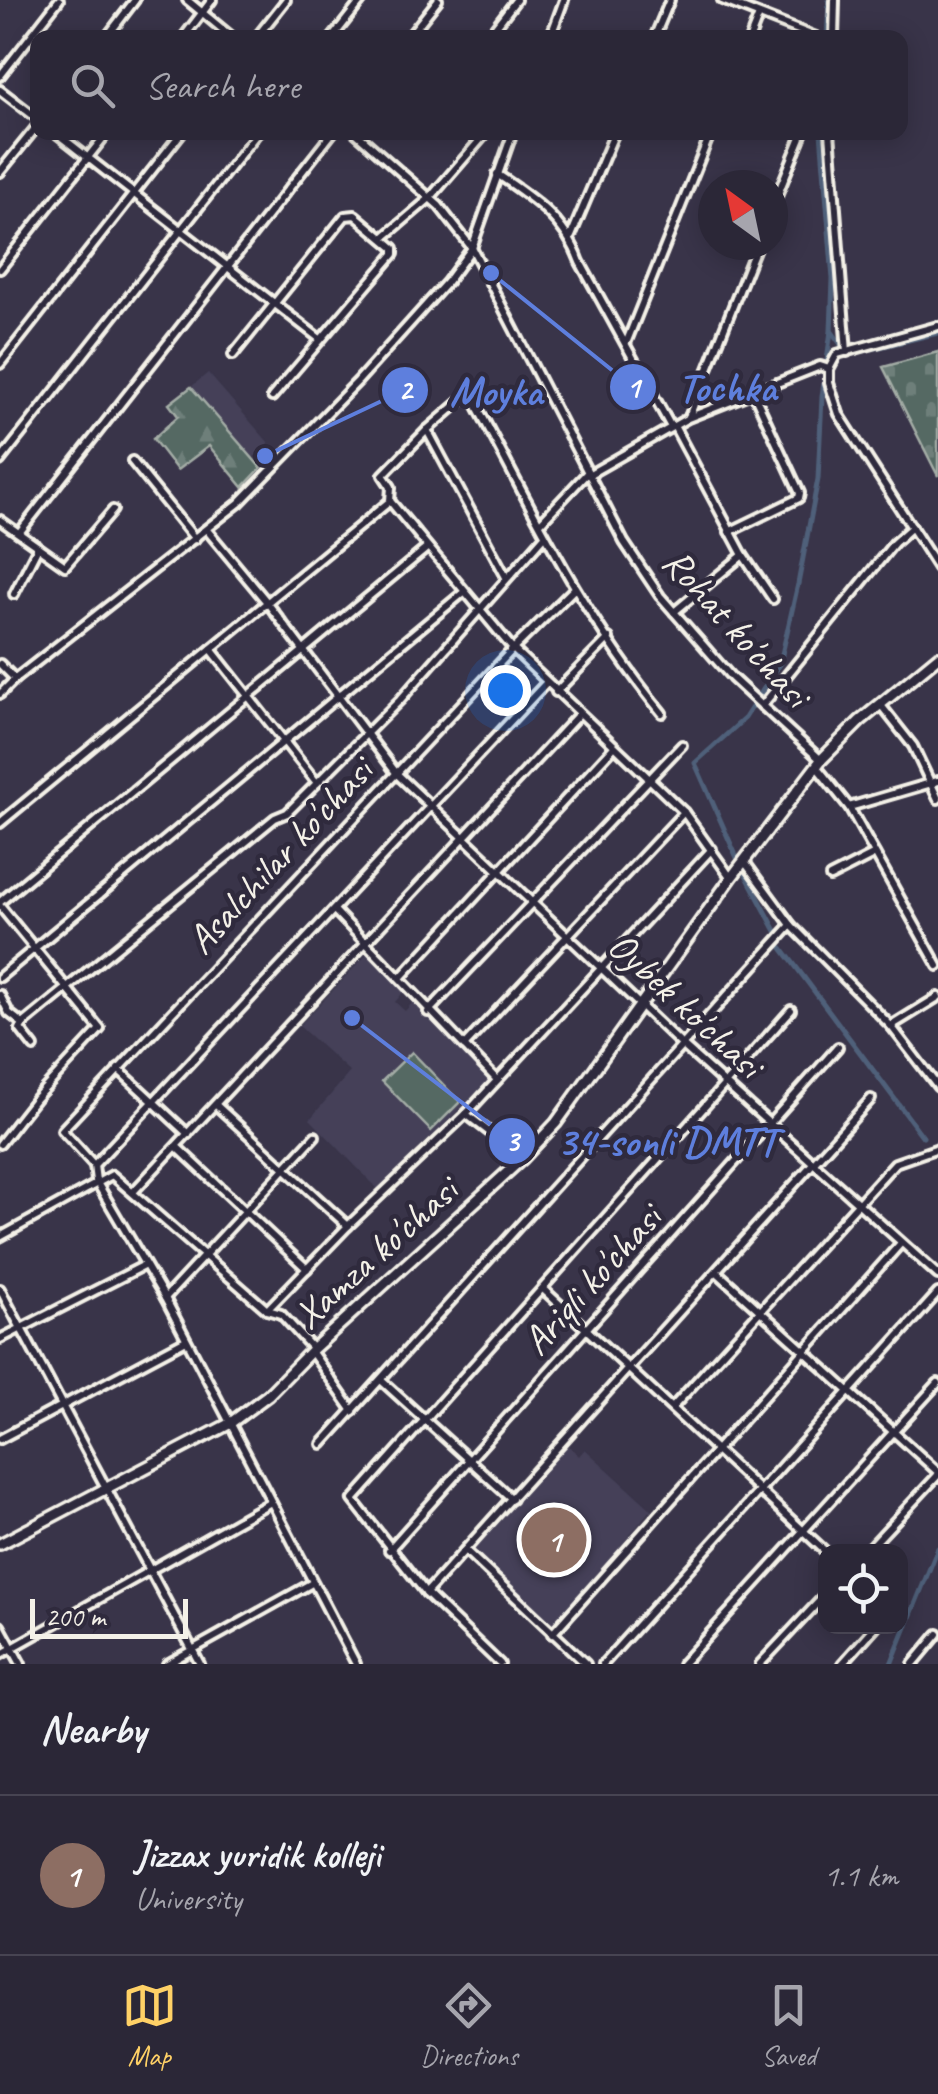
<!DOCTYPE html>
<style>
:root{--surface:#2b2737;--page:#373342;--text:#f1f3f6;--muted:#a6a5ad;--line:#474452;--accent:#ffd166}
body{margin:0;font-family:Caveat,sans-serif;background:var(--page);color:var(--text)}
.controls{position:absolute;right:30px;bottom:30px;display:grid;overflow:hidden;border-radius:20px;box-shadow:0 5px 25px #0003}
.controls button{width:90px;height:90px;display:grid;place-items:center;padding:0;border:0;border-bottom:2px solid var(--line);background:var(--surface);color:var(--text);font:50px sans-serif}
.compass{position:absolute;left:698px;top:170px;width:90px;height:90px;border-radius:50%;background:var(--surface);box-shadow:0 5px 25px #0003;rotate:327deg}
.scale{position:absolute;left:30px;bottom:25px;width:158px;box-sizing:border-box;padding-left:10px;border:5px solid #f4f1e8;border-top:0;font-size:28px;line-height:35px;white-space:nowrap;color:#f4f1e8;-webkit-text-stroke:8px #2f2a3d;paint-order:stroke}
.you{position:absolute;left:505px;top:690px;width:35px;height:35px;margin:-25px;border:8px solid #fff;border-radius:50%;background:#1a73e8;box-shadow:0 0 0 15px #1a73e833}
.badge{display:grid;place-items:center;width:65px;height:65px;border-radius:50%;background:var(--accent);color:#fff;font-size:32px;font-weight:700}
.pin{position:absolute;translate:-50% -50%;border:5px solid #fff;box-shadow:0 2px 10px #0006}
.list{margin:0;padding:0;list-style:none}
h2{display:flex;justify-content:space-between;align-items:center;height:130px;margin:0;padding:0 40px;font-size:42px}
h2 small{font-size:32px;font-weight:400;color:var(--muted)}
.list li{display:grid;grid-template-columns:65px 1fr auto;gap:30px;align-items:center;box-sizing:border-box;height:160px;padding:0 40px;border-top:2px solid var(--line)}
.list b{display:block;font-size:38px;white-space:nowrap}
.list p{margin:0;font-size:32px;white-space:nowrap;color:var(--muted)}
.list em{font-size:32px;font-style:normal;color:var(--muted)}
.icon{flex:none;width:55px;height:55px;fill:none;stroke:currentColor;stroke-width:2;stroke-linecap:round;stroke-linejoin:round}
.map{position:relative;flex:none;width:938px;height:1664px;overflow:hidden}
.search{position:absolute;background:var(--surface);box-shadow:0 5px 25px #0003;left:30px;right:30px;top:30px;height:110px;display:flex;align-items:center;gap:25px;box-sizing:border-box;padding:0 35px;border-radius:20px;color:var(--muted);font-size:38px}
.sheet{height:290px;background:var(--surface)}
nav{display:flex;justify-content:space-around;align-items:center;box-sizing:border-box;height:140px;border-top:2px solid var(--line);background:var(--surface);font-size:28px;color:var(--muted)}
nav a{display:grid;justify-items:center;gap:5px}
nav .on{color:var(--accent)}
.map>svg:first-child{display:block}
.built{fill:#444058}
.forest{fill:url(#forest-firs);stroke:#a4ada6;stroke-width:2.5}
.cemetery{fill:url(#cemetery-stones);stroke:#a4ada6;stroke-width:2.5}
.pitch{fill:#556964;stroke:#a4ada6;stroke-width:2.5}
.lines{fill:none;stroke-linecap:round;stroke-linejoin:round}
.canal{stroke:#50617a;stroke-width:5}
.minor-casing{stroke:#f4f1e8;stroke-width:14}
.major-casing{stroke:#f4f1e8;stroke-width:16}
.minor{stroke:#2f2a3d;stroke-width:6}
.major{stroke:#2f2a3d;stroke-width:9}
.labels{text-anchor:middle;stroke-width:9;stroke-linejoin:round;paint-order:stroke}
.street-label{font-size:40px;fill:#f4f1e8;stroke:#2f2a3d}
.leader{fill:none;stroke:#5e7fdd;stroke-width:4}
.callout-dot{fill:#5e7fdd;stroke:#2f2a3d;stroke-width:4}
.mark-label{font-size:30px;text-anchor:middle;font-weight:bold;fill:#fff}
.callout-label{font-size:42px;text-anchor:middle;font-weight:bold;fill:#5e7fdd;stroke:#2f2a3d;stroke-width:9;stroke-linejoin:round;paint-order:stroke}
</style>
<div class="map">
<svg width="938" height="1664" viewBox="0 0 938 1664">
<defs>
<pattern id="forest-firs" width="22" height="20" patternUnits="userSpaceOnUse" patternTransform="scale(2.5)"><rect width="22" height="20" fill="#556964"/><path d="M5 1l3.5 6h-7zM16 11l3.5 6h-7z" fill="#6e7f7a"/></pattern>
<pattern id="cemetery-stones" width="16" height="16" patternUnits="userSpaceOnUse" patternTransform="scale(2.5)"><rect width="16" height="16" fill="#556964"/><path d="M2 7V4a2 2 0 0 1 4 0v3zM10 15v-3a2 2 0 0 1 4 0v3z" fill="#6e7f7a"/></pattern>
</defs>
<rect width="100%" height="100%" fill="#393449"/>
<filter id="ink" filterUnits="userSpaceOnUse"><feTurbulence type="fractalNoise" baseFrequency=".01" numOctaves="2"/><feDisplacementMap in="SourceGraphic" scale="20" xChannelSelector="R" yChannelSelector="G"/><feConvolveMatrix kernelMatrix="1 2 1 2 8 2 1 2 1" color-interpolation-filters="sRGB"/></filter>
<g filter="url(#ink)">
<g class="built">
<path d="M208 373 269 443 252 459 191 387Z"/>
<path d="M369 952 406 989 395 1002 405 1011 414 1001 492 1077 378 1189 310 1119 350 1072 299 1026Z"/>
<path d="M568 1445 579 1456 585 1449 651 1509 554 1629 473 1550Z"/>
</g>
<path class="forest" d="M191 387 261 468 243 487 209 446 177 470 153 439 178 416 169 404Z"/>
<path class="cemetery" d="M938 352V476L883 367Z"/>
<path class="pitch" d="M412 1052 460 1102 431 1131 382 1081Z"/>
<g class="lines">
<g class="canal">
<path d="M827 38 829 0"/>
<path d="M832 332 845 350"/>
<path d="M847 355 938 333"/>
<path d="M738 860 695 763 745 718 780 663 798 584 818 479 822 397 831 331 833 279 821 132"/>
<path d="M743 869 776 931"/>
<path d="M782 948 923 1137"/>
<path d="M891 1664 938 1548"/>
</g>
<defs>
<g id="minor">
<path d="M187 0 233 38"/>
<path d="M722 0 816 37"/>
<path d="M106 38 135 0"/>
<path d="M183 38 212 0"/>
<path d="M256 38 286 0"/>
<path d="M332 38 362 0"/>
<path d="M408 38 438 0"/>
<path d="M487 38 516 0"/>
<path d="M550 38 564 0"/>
<path d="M654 38 670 0"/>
<path d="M750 38 759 15"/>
<path d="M834 38 835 0"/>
<path d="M0 76 59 0"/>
<path d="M0 90 38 119"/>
<path d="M55 132 320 339"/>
<path d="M355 132 439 206 472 248 624 542 660 596 732 678 821 760"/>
<path d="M830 132 847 352"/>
<path d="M0 172 38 125"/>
<path d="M497 174C533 198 565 220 580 262L671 427"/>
<path d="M773 206 803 132"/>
<path d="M571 236 615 132"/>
<path d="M383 238 430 198 487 132"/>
<path d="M0 269 108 132"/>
<path d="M938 326 837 354 829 369V383L839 414 938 568"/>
<path d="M627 341 711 132"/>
<path d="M233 355 345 216 355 215 394 248V254L272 397"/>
<path d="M0 364 182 132"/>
<path d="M689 417 757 245"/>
<path d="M674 426 743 555"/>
<path d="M427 430 506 577"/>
<path d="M0 461 258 132"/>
<path d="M132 461 195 539"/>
<path d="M588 475 688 418 820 366 829 369"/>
<path d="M390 501 513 649 684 812 731 878"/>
<path d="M0 520 65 566 113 510"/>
<path d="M540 523 587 473"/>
<path d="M207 530 266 601 397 774 681 1044 938 1275"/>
<path d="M729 532 799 498 800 493 753 392"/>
<path d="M19 533 333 132"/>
<path d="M14 594 38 547"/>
<path d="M674 612 743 555 773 599"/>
<path d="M211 649 317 783"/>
<path d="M0 664 15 679"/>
<path d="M556 692 609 638"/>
<path d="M0 694 15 679 239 503 358 381 447 282 472 248 513 132"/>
<path d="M880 704 913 746 938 799"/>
<path d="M762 706 894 543 912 527"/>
<path d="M816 766 849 807 938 966"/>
<path d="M849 807 938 781"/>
<path d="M0 823 390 501 391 487 383 475 427 430 470 393C529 503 582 616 662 713"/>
<path d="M744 861 791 925 891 1026 938 1087"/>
<path d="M830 877 875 854"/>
<path d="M0 902 427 548"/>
<path d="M0 906 100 1029 36 1098 0 1144"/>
<path d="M334 910C389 967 442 1023 497 1080"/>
<path d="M0 977 464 592"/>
<path d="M401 977 614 747"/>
<path d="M0 995 9 1013 23 1024"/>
<path d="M428 1012 682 745"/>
<path d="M23 1024 275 818 287 813 400 700 544 537"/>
<path d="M23 1024 20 1029 34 1047"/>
<path d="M891 1026 938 997"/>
<path d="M464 1046 684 812"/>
<path d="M118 1069 188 1134"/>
<path d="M216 1105 348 1226"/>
<path d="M466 1114 523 1158"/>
<path d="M177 1147 307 1269"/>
<path d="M94 1165 62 1130 513 649 574 589"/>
<path d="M134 1191 579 714"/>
<path d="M0 1237 112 1175 267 1310 281 1314 313 1349"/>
<path d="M717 1272 938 1472"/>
<path d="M0 1289 200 1664"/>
<path d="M543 1289 826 1552"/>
<path d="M165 1298 315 1136"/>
<path d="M267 1310 348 1226 466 1114 712 849"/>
<path d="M0 1339 145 1265"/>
<path d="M311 1351 353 1411"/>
<path d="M382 1381 512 1499"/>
<path d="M672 1408 895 1163 938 1148"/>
<path d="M0 1439 186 1340"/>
<path d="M322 1444 791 925"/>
<path d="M389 1550 838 1047"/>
<path d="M465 1550 586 1664"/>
<path d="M866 1552 938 1475"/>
<path d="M426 1593 871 1099"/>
<path d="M0 1626 21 1664"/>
<path d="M552 1634 901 1243"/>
<path d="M0 1655 271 1502"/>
<path d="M167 1664 312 1583"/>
<path d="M356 1664 165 1298 96 1181 94 1165 546 683"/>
<path d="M500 1664 426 1593 353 1500 791 1010"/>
<path d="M603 1664 938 1293"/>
<path d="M682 1664 938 1383"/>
<path d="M760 1664 826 1594"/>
<path d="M842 1664 876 1626"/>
<path d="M913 1664 938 1634"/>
</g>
<path id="major" d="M0 1544 229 1424 268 1395 313 1349 523 1158 556 1123 731 878 821 760 860 721 938 657"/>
</defs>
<use href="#minor" class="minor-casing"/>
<use href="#major" class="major-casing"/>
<use href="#minor" class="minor"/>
<use href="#major" class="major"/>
</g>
</g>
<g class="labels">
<g class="street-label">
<text transform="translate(737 627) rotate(48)" y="14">Rohat ko'chasi</text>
<text transform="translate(279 855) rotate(-47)" y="14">Asalchilar ko'chasi</text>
<text transform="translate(686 1004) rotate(43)" y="14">Oybek ko'chasi</text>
<text transform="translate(375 1252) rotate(-42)" y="14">Xamza ko'chasi</text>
<text transform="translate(591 1279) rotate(-48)" y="14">Ariqli ko'chasi</text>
</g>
</g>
<path class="leader" d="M491 273L633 387M265 456L405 390M352 1018L512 1141"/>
<g class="callout-dot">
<circle cx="491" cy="273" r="10"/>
<circle cx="265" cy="456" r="10"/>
<circle cx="352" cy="1018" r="10"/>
<circle cx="633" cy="387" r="25"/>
<circle cx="405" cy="390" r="25"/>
<circle cx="512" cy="1141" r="25"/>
</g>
<g class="mark-label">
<text x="633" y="397">1</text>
<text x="405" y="400">2</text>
<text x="512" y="1151">3</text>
</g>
<g class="callout-label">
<text x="727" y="401">Tochka</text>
<text x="496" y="405">Moyka</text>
<text x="667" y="1155">34-sonli DMTT</text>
</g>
</svg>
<div class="controls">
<button><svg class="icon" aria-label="locate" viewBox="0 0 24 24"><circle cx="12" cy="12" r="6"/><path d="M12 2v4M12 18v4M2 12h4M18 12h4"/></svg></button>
</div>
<svg class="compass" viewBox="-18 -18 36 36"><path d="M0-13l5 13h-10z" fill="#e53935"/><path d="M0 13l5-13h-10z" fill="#a6a5ad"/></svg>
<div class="scale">200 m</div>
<div class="you"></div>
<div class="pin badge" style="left:554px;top:1540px;background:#8d6e63">1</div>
<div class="search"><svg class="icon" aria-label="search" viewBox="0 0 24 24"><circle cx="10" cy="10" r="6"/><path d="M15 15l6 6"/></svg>Search here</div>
</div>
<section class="sheet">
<h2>Nearby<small></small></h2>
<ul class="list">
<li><span class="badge" style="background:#8d6e63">1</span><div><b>Jizzax yuridik kolleji</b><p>University</p></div><em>1.1 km</em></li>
</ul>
</section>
<nav>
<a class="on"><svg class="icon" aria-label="map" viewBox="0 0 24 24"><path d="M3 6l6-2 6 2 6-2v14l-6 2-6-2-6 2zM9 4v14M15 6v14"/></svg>Map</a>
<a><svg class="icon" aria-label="directions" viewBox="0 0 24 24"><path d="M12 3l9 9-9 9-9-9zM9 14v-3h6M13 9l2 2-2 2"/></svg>Directions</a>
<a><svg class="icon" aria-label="saved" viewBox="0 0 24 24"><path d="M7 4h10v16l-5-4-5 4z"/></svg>Saved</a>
</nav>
